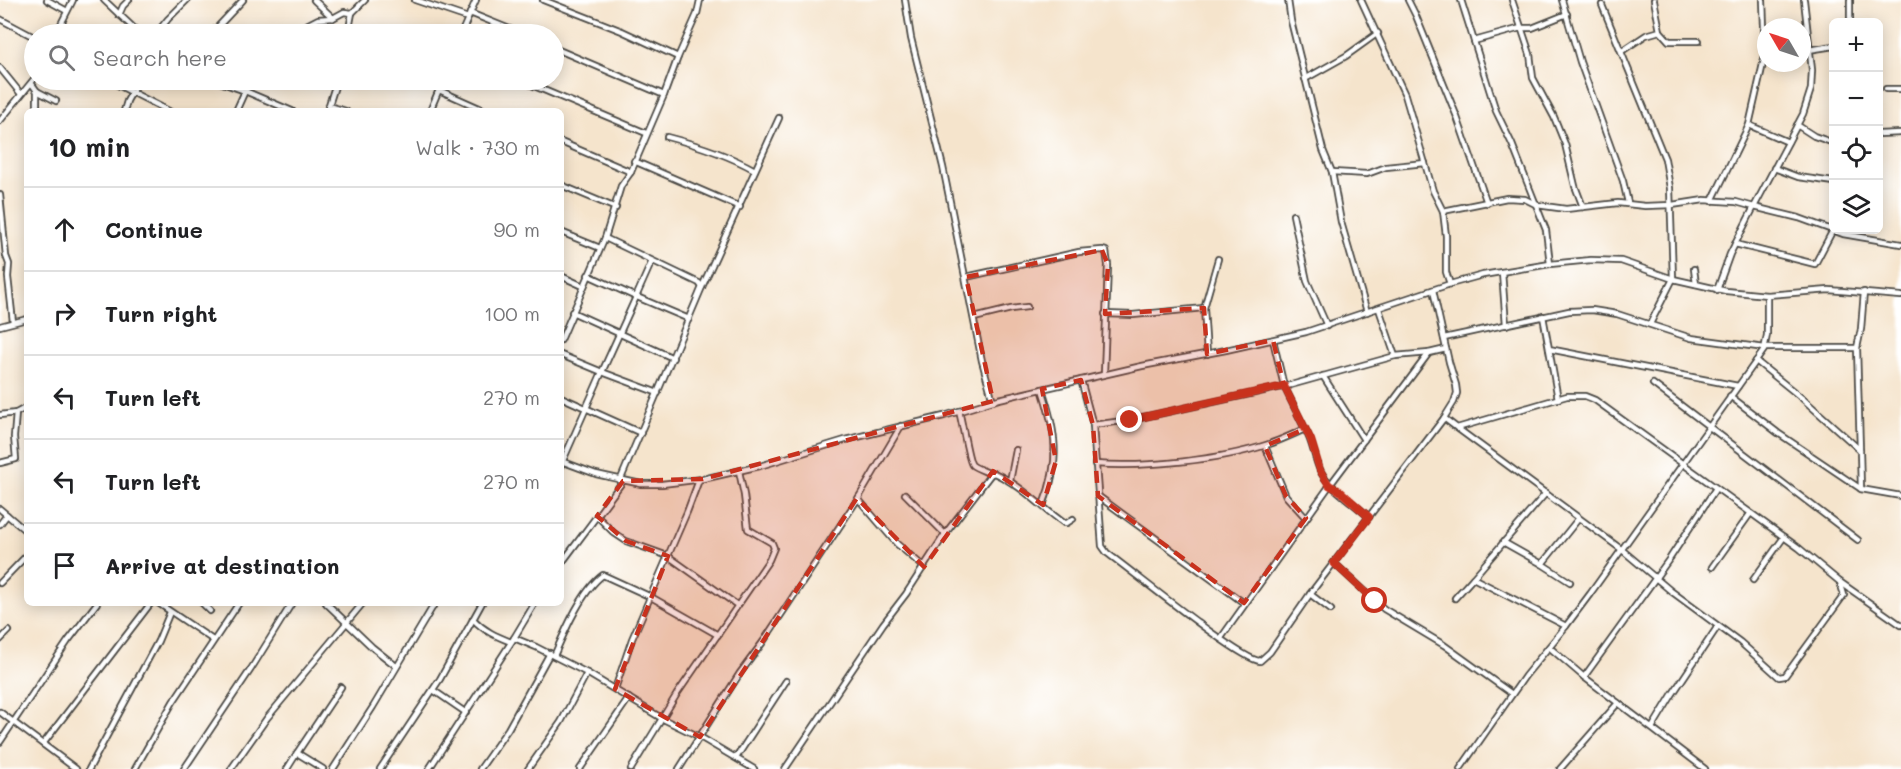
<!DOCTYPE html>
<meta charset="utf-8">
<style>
:root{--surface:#fff;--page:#f6f6f6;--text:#202124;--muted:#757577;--line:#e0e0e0}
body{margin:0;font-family:Mali,sans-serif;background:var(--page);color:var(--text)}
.controls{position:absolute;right:18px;top:18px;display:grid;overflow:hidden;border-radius:9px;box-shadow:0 3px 15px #0003}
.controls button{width:54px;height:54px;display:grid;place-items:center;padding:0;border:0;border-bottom:2px solid var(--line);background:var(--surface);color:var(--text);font:30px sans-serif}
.compass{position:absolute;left:1757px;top:18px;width:54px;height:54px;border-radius:50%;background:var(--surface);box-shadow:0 3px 15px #0003;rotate:309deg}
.stop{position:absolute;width:18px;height:18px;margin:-14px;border:4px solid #c8321e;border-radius:50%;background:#fff}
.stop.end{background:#c8321e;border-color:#fff;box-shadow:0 2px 6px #0008}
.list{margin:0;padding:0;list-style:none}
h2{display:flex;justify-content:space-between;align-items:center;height:78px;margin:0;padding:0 24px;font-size:26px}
h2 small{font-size:20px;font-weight:400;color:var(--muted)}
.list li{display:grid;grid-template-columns:39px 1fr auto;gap:18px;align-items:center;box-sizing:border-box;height:84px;padding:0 24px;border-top:2px solid var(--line)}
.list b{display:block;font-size:22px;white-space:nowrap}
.list em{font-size:20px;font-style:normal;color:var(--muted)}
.icon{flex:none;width:33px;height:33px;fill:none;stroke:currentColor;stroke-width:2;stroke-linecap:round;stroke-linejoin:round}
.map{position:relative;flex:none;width:1901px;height:769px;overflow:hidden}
.search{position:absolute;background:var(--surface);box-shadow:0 3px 15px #0003;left:24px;top:24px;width:540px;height:66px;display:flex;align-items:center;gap:15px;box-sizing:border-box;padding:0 21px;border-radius:33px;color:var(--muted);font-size:22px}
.panel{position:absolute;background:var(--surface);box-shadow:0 3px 15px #0003;left:24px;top:108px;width:540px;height:498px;border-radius:9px}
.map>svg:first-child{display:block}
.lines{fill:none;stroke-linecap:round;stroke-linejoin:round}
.street-casing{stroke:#494743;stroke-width:8}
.street{stroke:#fff;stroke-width:4.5}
.route{stroke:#c8321e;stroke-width:8}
.marked{fill:#c8321e;fill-opacity:0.2;stroke:#c8321e;stroke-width:4.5;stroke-dasharray:12 8;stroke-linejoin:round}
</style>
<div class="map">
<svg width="1901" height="769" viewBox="0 0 1901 769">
<rect width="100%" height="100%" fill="#fff"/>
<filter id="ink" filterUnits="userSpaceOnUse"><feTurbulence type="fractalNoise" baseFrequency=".0167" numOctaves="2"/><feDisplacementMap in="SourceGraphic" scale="12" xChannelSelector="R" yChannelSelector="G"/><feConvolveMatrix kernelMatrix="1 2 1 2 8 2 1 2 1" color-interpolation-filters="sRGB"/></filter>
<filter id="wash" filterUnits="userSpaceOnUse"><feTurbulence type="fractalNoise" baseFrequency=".008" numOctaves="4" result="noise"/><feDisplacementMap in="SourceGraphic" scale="24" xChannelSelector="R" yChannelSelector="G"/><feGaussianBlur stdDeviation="1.35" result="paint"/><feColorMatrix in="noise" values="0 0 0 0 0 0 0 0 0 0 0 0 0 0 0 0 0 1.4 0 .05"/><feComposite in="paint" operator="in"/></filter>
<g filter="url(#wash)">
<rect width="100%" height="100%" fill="#f5e4cc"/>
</g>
<g filter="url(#ink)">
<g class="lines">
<defs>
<g id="street">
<path d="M47 0 67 11"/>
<path d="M104 0 140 34"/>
<path d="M314 0 333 18"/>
<path d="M415 0 468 18"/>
<path d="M543 0 622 31 678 57"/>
<path d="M905 0 911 38 943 167 982 361 993 401"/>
<path d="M1288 0 1291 21 1323 150 1332 172 1341 222 1367 312"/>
<path d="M1361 0 1405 95 1433 191 1443 211 1446 236V272L1450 284"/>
<path d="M1408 0 1416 16 1457 117 1487 203"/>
<path d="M1461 0 1496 111 1512 144 1546 230 1550 264"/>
<path d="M1512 0 1530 54 1533 78 1554 117 1565 144 1575 186 1583 207"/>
<path d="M1562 0 1580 62 1623 181 1628 203"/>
<path d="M1804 0 1812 70 1811 89 1803 114 1754 207 1799 218 1843 234 1901 244"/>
<path d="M1850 0V22"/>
<path d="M1602 5 1665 159 1670 188 1673 279 1650 324"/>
<path d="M470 13 522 34"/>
<path d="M119 15 123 6 129 0"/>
<path d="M0 19 34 37"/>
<path d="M349 29 375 34"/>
<path d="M1660 31 1669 41H1699"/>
<path d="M56 34 73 0"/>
<path d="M156 34 168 19 187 0"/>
<path d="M211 34 243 0"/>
<path d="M289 34 318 19 333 18 344 12 352 13 365 0"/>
<path d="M348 34 352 13"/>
<path d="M461 34 476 0"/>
<path d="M1474 41 1521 28H1532L1567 14"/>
<path d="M554 48 664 95"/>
<path d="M1622 51 1646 35 1660 31 1654 0"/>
<path d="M1802 51 1834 46"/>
<path d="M0 68 21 94"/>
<path d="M1305 79 1346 56 1378 33"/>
<path d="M108 80 169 111"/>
<path d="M214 80 245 91 236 111"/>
<path d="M251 80 245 91 292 111"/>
<path d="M520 80 646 133"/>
<path d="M32 84 37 91V111"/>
<path d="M1886 89H1901"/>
<path d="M439 90 486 111"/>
<path d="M37 91 56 101"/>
<path d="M329 106 346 111"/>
<path d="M124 111 127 101 139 80"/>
<path d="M327 111 337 80"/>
<path d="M430 111 443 80"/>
<path d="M0 121 34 79"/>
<path d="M1749 125 1788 142"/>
<path d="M1797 125 1814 136 1834 143"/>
<path d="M1878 134 1901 133"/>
<path d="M667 137C698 145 727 154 755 170"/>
<path d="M561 142 631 172"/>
<path d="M634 161 740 207"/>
<path d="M1774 168 1798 177 1834 182"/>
<path d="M1332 172 1367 174 1386 167 1425 163"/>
<path d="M561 185 616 208"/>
<path d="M0 195 6 256 9 264 8 277 13 322"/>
<path d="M1712 201 1749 125 1765 55 1763 0"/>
<path d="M1443 211 1507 198 1525 199 1537 205 1566 209 1618 203 1645 206 1672 205 1704 200 1736 202 1754 207 1730 254 1717 290"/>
<path d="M1293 215 1307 281 1327 326"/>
<path d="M561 232 600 248"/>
<path d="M605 238 699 283 702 287 620 481"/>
<path d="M1735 244 1815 264 1833 230"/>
<path d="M1694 269 1696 284"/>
<path d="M1502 272 1506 325"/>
<path d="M588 275 636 297 652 261"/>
<path d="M561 276 583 286"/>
<path d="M966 277 1079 252 1102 250 1106 251 1108 265 1104 374"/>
<path d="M702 287 779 118"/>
<path d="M636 297 602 372 658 393"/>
<path d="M637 297 689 319"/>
<path d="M1379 309 1395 356"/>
<path d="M572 312 673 358"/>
<path d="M1105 314 1133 315 1204 308"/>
<path d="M1543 316 1549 349 1738 386"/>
<path d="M974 318 1011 309 1027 307"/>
<path d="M0 326 27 319"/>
<path d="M1444 338 1569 311 1592 310 1617 314 1691 338 1765 348H1857L1861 329 1864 292"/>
<path d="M561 340 605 238 621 186 631 172 664 95 678 57 697 14 700 0"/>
<path d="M1857 348 1860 450"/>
<path d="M1549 349 1558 399"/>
<path d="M1207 354 1204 308 1218 259"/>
<path d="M561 355 602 372 561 465"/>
<path d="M1323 376 1364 440"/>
<path d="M1081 380 1093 425 1102 546 1107 553C1131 570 1240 660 1260 661L1270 652 1310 594 1444 418 1454 402 1457 393 1456 385 1449 362 1433 290"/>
<path d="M1653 384 1858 540"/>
<path d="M1042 389C1056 432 1061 461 1043 505"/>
<path d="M1730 396 1778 433 1861 489 1860 450 1803 399 1756 361"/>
<path d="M561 397 641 433"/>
<path d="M959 411C962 421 968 461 972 465 977 469 985 471 991 474"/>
<path d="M0 415 16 413 27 407"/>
<path d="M1444 418 1457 428 1621 549 1671 591 1740 642 1779 677 1785 676 1844 595 1840 582 1799 548 1595 400 1585 396H1567L1457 428"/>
<path d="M1093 425 1130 420 1291 385 1395 356 1429 353"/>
<path d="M901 426 859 497 860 501 897 544 924 567"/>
<path d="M1305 429C1313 442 1314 457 1320 470 1327 486 1355 504 1369 517"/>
<path d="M1265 446 1286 496 1306 518"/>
<path d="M561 461 596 474 641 484H662L703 479 760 466 845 440 944 416 999 399 1142 366 1226 350 1306 332 1450 284 1483 275 1550 264 1591 260 1621 261 1673 279 1726 291 1767 295 1829 290 1901 296"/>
<path d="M0 463 16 459 14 437 16 413"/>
<path d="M1095 464C1143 468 1220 460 1266 445 1279 441 1292 435 1305 429L1284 386 1273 340"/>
<path d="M1010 481 1016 450"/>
<path d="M1861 489 1901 496"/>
<path d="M1546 493 1473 578 1566 626"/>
<path d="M905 494 945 534"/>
<path d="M1098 496 1244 603"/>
<path d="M0 509 27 532"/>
<path d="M597 516 614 533 626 541 668 556 737 605"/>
<path d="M0 524 7 515"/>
<path d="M1503 542 1542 564 1579 518"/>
<path d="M1334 563 1384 609 1444 645 1512 694"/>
<path d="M561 564 623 481"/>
<path d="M1542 564 1570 582"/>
<path d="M1712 567 1750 514"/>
<path d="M1753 580 1784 537"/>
<path d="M1840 582 1901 625"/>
<path d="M0 583 27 555"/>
<path d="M1310 594 1331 610"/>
<path d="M1455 598 1473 578"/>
<path d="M158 603 213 640"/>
<path d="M202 603 210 611"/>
<path d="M326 603 372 647 396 666"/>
<path d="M473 619C484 631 496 636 511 642"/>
<path d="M514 638 535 603"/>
<path d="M1221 638 1330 485 1429 353 1446 349"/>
<path d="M0 640 9 631"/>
<path d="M1549 647 1584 677 1670 558 1716 488"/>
<path d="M554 656C564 633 582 590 603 575L651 597 718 635"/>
<path d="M1584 677 1705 769"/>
<path d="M615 689 632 639 687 512 699 480"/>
<path d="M433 690 465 712"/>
<path d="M0 712 76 769"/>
<path d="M1652 728 1672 695 1718 626"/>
<path d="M0 742 68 641 97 603"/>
<path d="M43 744 151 603"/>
<path d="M736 758 786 681"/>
<path d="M89 769 158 641 170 612"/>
<path d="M135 769 173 702 239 603"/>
<path d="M184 769 251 669 292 603"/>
<path d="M231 769 267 718 363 603"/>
<path d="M287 769 297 753"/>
<path d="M323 769 297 753 341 687"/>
<path d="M333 769 373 707 435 603"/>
<path d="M380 769 440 679 482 603"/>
<path d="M429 769 514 638 536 647 587 673 663 719 700 737 754 769"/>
<path d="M480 769 508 729 550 653"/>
<path d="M528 769 561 722 587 673"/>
<path d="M580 769 629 698"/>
<path d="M631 769 677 694 769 560 774 548 772 543 748 529 744 495 739 471"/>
<path d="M679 769 740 673 763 642 859 497"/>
<path d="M785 769 883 624 906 594 945 534 991 474 994 473C1021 485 1040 506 1064 523H1067L1073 519"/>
<path d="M1460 769 1525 676 1566 626 1590 594 1764 350 1767 335V295"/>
<path d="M1560 769 1618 703"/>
</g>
</defs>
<use href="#street" class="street-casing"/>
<use href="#street" class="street"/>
</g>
</g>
<g class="lines" filter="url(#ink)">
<path class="route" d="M1130 420 1284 386 1311 440 1320 470 1324 477 1329 485 1340 491 1369 517 1334 563 1375 601"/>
</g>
<path class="marked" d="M1102 250 1108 265 1105 314 1204 308 1207 354 1273 340 1284 386 1305 429 1265 446 1286 496 1306 518 1244 603 1098 496 1093 425 1081 380 1042 389 1056 461 1043 505 993 471 924 567 857 498 700 737 615 689 668 556 626 541 597 516 623 481 703 479 993 401 966 277Z"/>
</svg>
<div class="controls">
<button>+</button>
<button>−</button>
<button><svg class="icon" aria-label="locate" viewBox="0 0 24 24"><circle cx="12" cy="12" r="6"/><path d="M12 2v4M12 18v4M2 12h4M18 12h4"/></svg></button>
<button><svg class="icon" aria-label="layers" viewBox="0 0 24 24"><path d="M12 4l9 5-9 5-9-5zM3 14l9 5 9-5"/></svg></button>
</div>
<svg class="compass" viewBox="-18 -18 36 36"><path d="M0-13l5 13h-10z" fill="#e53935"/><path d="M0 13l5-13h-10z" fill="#757577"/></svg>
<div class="stop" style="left:1375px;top:601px"></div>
<div class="stop end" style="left:1130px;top:420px"></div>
<div class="search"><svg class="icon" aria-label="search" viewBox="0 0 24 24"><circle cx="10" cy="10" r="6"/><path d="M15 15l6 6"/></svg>Search here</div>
<section class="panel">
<h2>10 min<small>Walk · 730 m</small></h2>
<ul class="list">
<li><svg class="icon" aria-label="ahead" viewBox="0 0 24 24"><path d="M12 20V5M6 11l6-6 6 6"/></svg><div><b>Continue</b></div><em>90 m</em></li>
<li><svg class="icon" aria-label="right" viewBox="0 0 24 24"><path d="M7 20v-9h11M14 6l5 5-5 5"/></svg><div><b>Turn right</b></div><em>100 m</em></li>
<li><svg class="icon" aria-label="left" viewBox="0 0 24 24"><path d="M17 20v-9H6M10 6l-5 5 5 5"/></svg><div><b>Turn left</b></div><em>270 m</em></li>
<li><svg class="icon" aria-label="left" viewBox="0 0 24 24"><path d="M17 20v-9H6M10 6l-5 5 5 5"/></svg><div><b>Turn left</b></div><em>270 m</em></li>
<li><svg class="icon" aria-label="arrive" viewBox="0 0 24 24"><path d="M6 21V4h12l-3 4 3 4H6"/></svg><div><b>Arrive at destination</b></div></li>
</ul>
</section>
</div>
